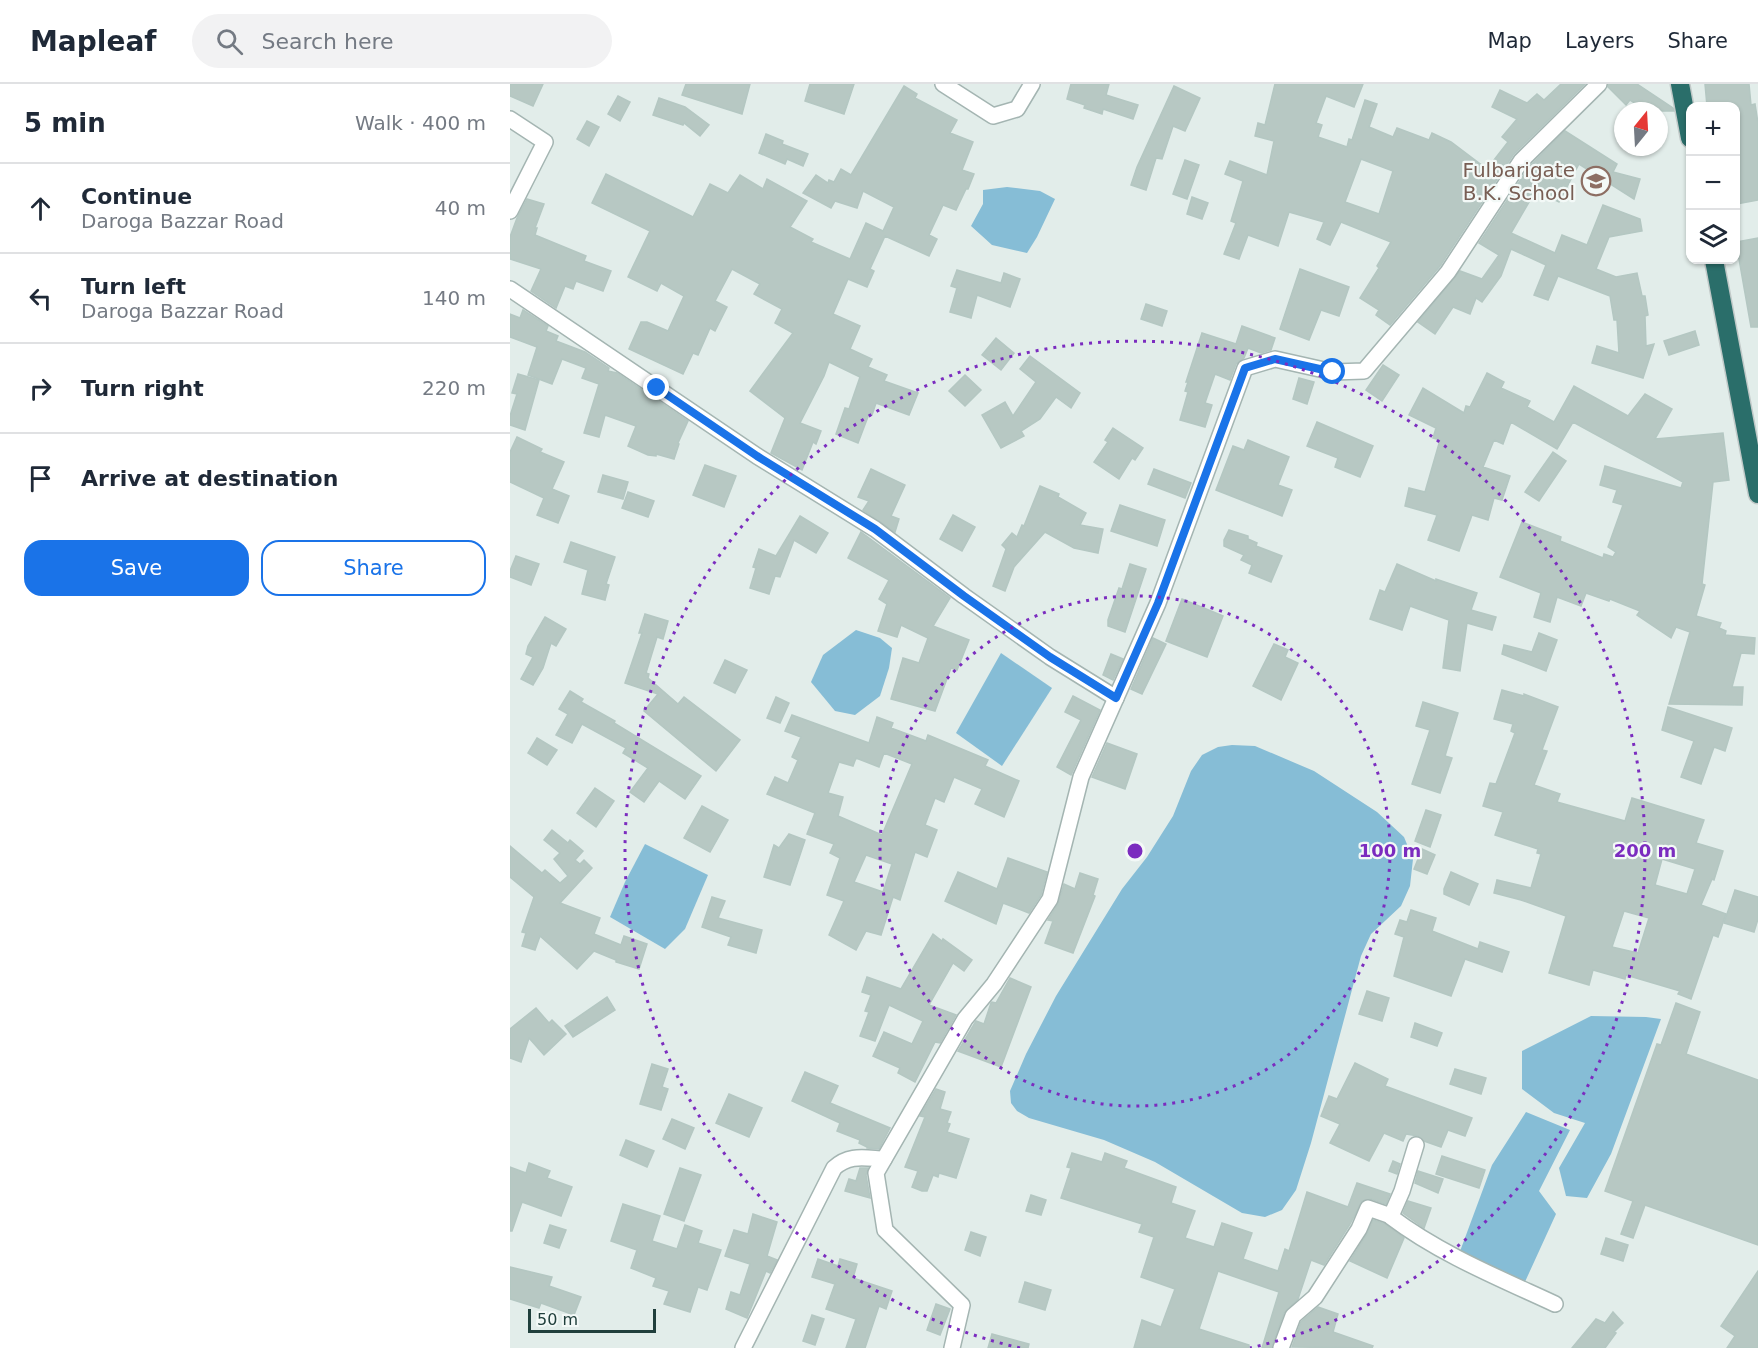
<!DOCTYPE html>
<html lang="en">
<head>
<meta charset="utf-8">
<style>
  :root { --surface:#fff; --page:#f2f2f3; --text:#1f2937; --muted:#747a83; --line:#e0e1e3; --accent:#1a73e8 }
  body { margin:0; font-family:"DejaVu Sans",sans-serif; background:var(--page); color:var(--text) }
  .controls { position:absolute; right:18px; top:18px; display:grid; overflow:hidden; border-radius:12px; box-shadow:0 2px 4px #0004 }
  .controls button { width:54px; height:54px; display:grid; place-items:center; padding:0; border:0; border-bottom:2px solid var(--line); background:var(--surface); color:var(--text); font:30px sans-serif }
  .compass { position:absolute; left:1104px; top:18px; width:54px; height:54px; border-radius:50%; background:var(--surface); box-shadow:0 2px 4px #0004; rotate:18deg }
  .scale { position:absolute; left:18px; bottom:15px; width:128px; box-sizing:border-box; padding-left:6px; border:3px solid #203f3c; border-top:0; font-size:16px; line-height:21px; white-space:nowrap; color:#203f3c; -webkit-text-stroke:4px #f3f9f7; paint-order:stroke }
  .stop { position:absolute; width:18px; height:18px; margin:-14px; border:4px solid #1a73e8; border-radius:50%; background:#fff }
  .stop.end { background:#1a73e8; border-color:#fff; box-shadow:0 2px 6px #0008 }
  .list { margin:0; padding:0; list-style:none }
  h2 { display:flex; justify-content:space-between; align-items:center; height:78px; margin:0; padding:0 24px; font-size:26px }
  h2 small { font-size:20px; font-weight:400; color:var(--muted) }
  .list li { display:grid; grid-template-columns:39px 1fr auto; gap:18px; align-items:center; box-sizing:border-box; height:90px; padding:0 24px; border-top:2px solid var(--line) }
  .list b { display:block; font-size:22px; white-space:nowrap }
  .list p { margin:0; font-size:20px; white-space:nowrap; color:var(--muted) }
  .list em { font-size:20px; font-style:normal; color:var(--muted) }
  .actions { display:flex; gap:12px; padding:18px 24px }
  .actions a { flex:1; padding:14px 0; border:2px solid var(--accent); border-radius:18px; text-align:center; font-size:21px; color:var(--accent) }
  .actions .main { background:var(--accent); color:#fff }
  .icon { flex:none; width:33px; height:33px; fill:none; stroke:currentColor; stroke-width:2; stroke-linecap:round; stroke-linejoin:round }
  .map { position:relative; flex:none; width:1248px; height:1264px; overflow:hidden }
  header { display:flex; align-items:center; gap:36px; box-sizing:border-box; height:84px; padding:0 30px; background:var(--surface); border-bottom:2px solid var(--line) }
  header strong { font-size:28px }
  nav { display:flex; gap:33px; margin-inline-start:auto; font-size:21px }
  .search { width:420px; height:54px; background:var(--page); display:flex; align-items:center; gap:15px; box-sizing:border-box; padding:0 21px; border-radius:33px; color:var(--muted); font-size:22px }
  main { display:flex }
  aside { flex:1; background:var(--surface) }
  .map>svg:first-child { display:block }
  .water { fill:#86bdd6 }
  .building { fill:#b7c8c3; stroke:#b4c7c2; stroke-width:1.5; fill-rule:evenodd }
  .lines { fill:none; stroke-linecap:round; stroke-linejoin:round }
  .street-casing { stroke:#a4b5b2; stroke-width:18 }
  .highway-casing { stroke:#c1c9c8; stroke-width:21 }
  .street { stroke:#fff; stroke-width:15 }
  .highway { stroke:#2a6e6a; stroke-width:18 }
  .route { stroke:#1a73e8; stroke-width:8 }
  .ring { fill:none; stroke:#7b2cbf; stroke-width:3; stroke-dasharray:3 6 }
  .labels { text-anchor:middle; stroke-width:4.5; stroke-linejoin:round; paint-order:stroke }
  .education-label { font-size:20px; fill:#785e54; stroke:#f3f9f7; text-anchor:end }
  .centre { fill:#7b2cbf; stroke:#f3f9f7; stroke-width:3 }
  .ring-label { font-size:18px; text-anchor:middle; font-weight:bold; fill:#7b2cbf; stroke:#f3f9f7; stroke-width:4.5; stroke-linejoin:round; paint-order:stroke }
</style>
</head>
<body>
<header>
<strong>Mapleaf</strong>
<div class="search"><svg class="icon" aria-label="search" viewBox="0 0 24 24"><circle cx="10" cy="10" r="6"/><path d="M15 15l6 6"/></svg>Search here</div>
<nav><a>Map</a><a>Layers</a><a>Share</a></nav>
</header>
<main>
<aside>
<h2>5 min<small>Walk · 400 m</small></h2>
<ul class="list">
<li><svg class="icon" aria-label="ahead" viewBox="0 0 24 24"><path d="M12 20V5M6 11l6-6 6 6"/></svg><div><b>Continue</b><p>Daroga Bazzar Road</p></div><em>40 m</em></li>
<li><svg class="icon" aria-label="left" viewBox="0 0 24 24"><path d="M17 20v-9H6M10 6l-5 5 5 5"/></svg><div><b>Turn left</b><p>Daroga Bazzar Road</p></div><em>140 m</em></li>
<li><svg class="icon" aria-label="right" viewBox="0 0 24 24"><path d="M7 20v-9h11M14 6l5 5-5 5"/></svg><div><b>Turn right</b></div><em>220 m</em></li>
<li><svg class="icon" aria-label="arrive" viewBox="0 0 24 24"><path d="M6 21V4h12l-3 4 3 4H6"/></svg><div><b>Arrive at destination</b></div></li>
</ul>
<div class="actions"><a class="main">Save</a><a>Share</a></div>
</aside>
<div class="map">
<svg width="1248" height="1264" viewBox="0 0 1248 1264">
  <rect width="100%" height="100%" fill="#e2edea"/>
  <g class="water">
    <polygon points="497,103 530,107 545,115 527,153 517,169 482,161 461,142 473,120 473,106"/>
    <polygon points="346,546 370,554 382,564 379,584 370,612 345,631 325,627 301,598 313,571"/>
    <polygon points="491,569 542,604 492,682 446,649"/>
    <polygon points="722,661 745,662 804,687 867,728 894,753 903,775 900,802 891,822 861,850 851,872 801,1059 786,1106 772,1126 755,1133 732,1129 645,1078 594,1056 519,1034 507,1027 501,1019 500,1007 516,970 546,912 612,805 637,773 663,732 681,687 692,671 708,663"/>
    <polygon points="135,760 198,791 175,845 155,865 100,833 115,798"/>
    <polygon points="1081,932 1136,933 1151,935 1101,1070 1077,1114 1056,1112 1049,1084 1075,1039 1044,1029 1012,1005 1012,967"/>
    <polygon points="1016,1028 1060,1046 1029,1107 1046,1130 1014,1200 949,1170 982,1081"/>
  </g>
  <g class="building">
    <polygon points="0,0 33,0 23,22 0,12"/>
    <polygon points="176,0 240,0 232,30 172,11"/>
    <polygon points="300,0 344,0 334,30 295,17"/>
    <polygon points="561,0 599,0 596,11 628,21 623,35 593,25 592,30 574,24 575,21 557,15"/>
    <path d="M765 0H853L844 23 816 12 806 39 812 41 808 53 837 63 839 55 842 56 855 16 867 20 859 43 883 53 887 44 919 56 922 49 941 58 977 85 998 58 992 53 1007 35 982 23 990 6 1017 19 1027 10 1034 16 1051 0H1075L1003 71 930 182 880 241 866 231 869 226 850 214 869 184 867 182 881 158 831 138 820 161 807 155 814 138 779 128 768 162 738 151 729 175 714 170 726 139 721 137 733 97 715 90 720 77 757 91 764 57 745 52 748 39 755 41ZM851 75 883 87 869 130 835 118Z"/>
    <polygon points="1098,0 1127,0 1163,24 1164,27 1137,27 1120,16 1116,21 1098,3"/>
    <polygon points="1195,0 1239,0 1241,21 1245,20 1248,39 1248,116 1226,120 1226,22 1197,22"/>
    <polygon points="394,2 407,10 405,14 447,36 440,49 463,58 452,86 464,90 458,105 456,105 446,126 433,121 419,151 427,155 419,172 375,152 360,185 364,187 357,203 338,195 323,230 350,242 340,265 362,275 358,283 377,291 374,297 408,309 399,331 366,319 362,331 359,330 348,359 326,350 335,324 339,325 350,293 319,278 314,292 290,339 311,347 306,360 303,358 292,386 261,369 275,334 240,307 283,249 265,239 272,225 244,210 250,200 222,185 205,217 217,223 205,247 200,244 188,271 183,269 173,290 119,265 131,238 137,238 158,247 174,212 151,199 147,207 118,193 140,147 82,119 96,90 183,133 200,100 218,109 230,91 253,105 257,95 297,117 280,143 303,155 301,158 340,175 356,139 373,147 384,123 353,107 347,124 325,117 321,124 293,109 306,91 318,99 319,96 324,98 331,85 341,91"/>
    <polygon points="664,2 690,14 675,47 663,42 652,75 646,74 636,106 621,101 627,83"/>
    <polygon points="108,12 120,18 110,37 98,30"/>
    <polygon points="149,14 175,23 199,41 190,52 174,39 173,41 143,31"/>
    <polygon points="77,37 89,43 79,62 67,55"/>
    <polygon points="1055,47 1107,80 1103,88 1130,95 1124,115 1069,80 1049,118 1026,106 1001,149 1045,169 1052,151 1077,161 1093,121 1130,135 1132,147 1099,153 1086,185 1106,193 1127,189 1132,212 1135,212 1138,231 1135,232 1136,262 1144,260 1133,294 1082,279 1087,262 1109,269 1107,236 1104,236 1100,212 1048,192 1038,216 1024,211 1036,181 1001,165 991,192 972,218 966,214 960,230 943,223 925,250 908,238 950,187 972,195 989,171 969,159 1019,83"/>
    <polygon points="256,50 273,57 272,60 298,70 293,82 277,75 275,80 249,69"/>
    <polygon points="675,76 689,81 677,115 663,110"/>
    <polygon points="682,113 698,119 692,135 677,130"/>
    <polygon points="17,115 34,120 25,144 27,144 25,151 76,172 74,177 101,187 93,207 66,197 63,205 55,202 46,224 21,207 31,185 0,175 0,153 7,134"/>
    <polygon points="1248,154 1248,243 1241,243 1226,158"/>
    <polygon points="790,185 839,203 829,232 811,226 799,256 770,245"/>
    <polygon points="447,186 491,199 494,189 510,195 500,223 467,211 461,234 440,228 447,204 441,202"/>
    <polygon points="636,220 657,227 652,242 631,235"/>
    <polygon points="13,226 38,242 36,247 48,252 46,257 75,268 99,284 98,287 107,289 178,337 168,359 169,360 164,375 146,370 146,372 138,371 118,362 126,342 95,331 89,353 74,349 89,300 72,294 76,284 52,275 42,300 18,291 27,263 0,253 0,230 10,234"/>
    <polygon points="732,242 765,254 761,266 751,269 738,264 734,274 726,280 720,296 705,290 695,319 702,321 695,343 670,336 678,308 675,307 678,298 676,298 692,249 726,260"/>
    <polygon points="1185,247 1189,261 1159,271 1154,257"/>
    <polygon points="486,254 504,269 491,286 472,271"/>
    <polygon points="520,272 570,309 561,324 546,313 530,335 511,347 514,352 491,364 472,331 495,318 503,332 526,298 510,285"/>
    <polygon points="873,281 889,291 872,317 856,306"/>
    <polygon points="977,289 994,298 991,304 1020,317 1017,323 1044,338 1064,302 1118,332 1135,310 1162,325 1145,355 1213,349 1219,396 1203,398 1192,500 1195,501 1186,532 1211,539 1209,544 1216,547 1215,551 1245,554 1244,570 1231,569 1222,603 1233,603 1232,621 1159,620 1180,548 1166,543 1161,554 1127,531 1130,527 1100,515 1099,517 1076,509 1071,522 1047,513 1040,538 1024,533 1031,509 990,493 1012,438 1051,453 1050,457 1093,474 1094,470 1103,473 1106,468 1098,463 1113,421 1103,418 1107,406 1090,401 1095,382 1171,404 1173,398 1063,338 1047,365 1001,338 993,360 984,356 973,383 1000,392 992,416 984,414 978,436 962,431 949,467 918,456 927,431 895,422 899,404 915,408 930,356 923,354 926,344 899,331 913,304 954,329 956,322 960,323"/>
    <polygon points="8,290 29,296 15,346 0,341 0,332 7,310 2,309"/>
    <polygon points="455,291 471,306 455,322 439,307"/>
    <polygon points="789,294 804,298 797,320 783,315"/>
    <polygon points="807,338 863,362 850,393 825,383 828,374 797,362"/>
    <polygon points="603,344 633,364 625,376 622,374 609,395 584,378 598,358 595,356"/>
    <polygon points="7,353 32,365 30,368 54,378 42,405 59,412 48,439 27,431 34,414 0,398 0,368"/>
    <polygon points="738,356 779,373 768,401 782,406 772,432 706,406 723,362 734,366"/>
    <polygon points="1043,368 1056,377 1029,417 1015,408"/>
    <polygon points="195,381 226,392 214,423 183,411"/>
    <polygon points="361,385 395,401 381,432 389,435 385,448 353,426 359,417 348,413"/>
    <polygon points="644,385 681,399 675,414 638,400"/>
    <polygon points="93,391 118,398 113,415 88,408"/>
    <polygon points="530,402 549,410 548,413 576,429 570,441 593,445 588,469 564,464 535,448 504,483 495,507 483,502 496,465 492,461 502,449 507,453 512,441 514,442"/>
    <polygon points="118,408 144,417 138,433 112,424"/>
    <polygon points="610,421 655,436 647,462 601,447"/>
    <polygon points="443,431 465,443 452,467 430,455"/>
    <polygon points="290,432 318,449 306,469 284,456 270,493 265,492 259,510 240,504 246,484 243,483 249,465 266,472"/>
    <polygon points="719,446 738,452 738,455 747,459 746,462 772,472 761,498 739,489 742,481 731,476 734,471 714,462 714,456"/>
    <polygon points="351,448 440,514 423,542 459,556 447,586 441,584 425,627 381,615 393,574 409,579 418,554 391,541 387,553 368,547 377,520 369,515 379,496 338,474"/>
    <polygon points="61,458 105,473 96,500 99,501 95,516 72,510 78,486 54,478"/>
    <polygon points="6,472 29,480 21,501 0,493 0,487"/>
    <polygon points="620,480 636,485 615,548 598,542 598,536 609,504 612,505"/>
    <polygon points="887,480 926,497 926,495 967,509 961,526 986,533 982,546 957,539 950,587 933,584 939,536 900,522 892,546 860,535 870,506 875,508"/>
    <polygon points="672,515 713,532 697,573 656,557"/>
    <polygon points="135,530 158,537 153,555 147,553 136,589 139,590 138,594 168,620 174,613 230,656 206,687 134,627 148,610 115,599 132,549 129,549"/>
    <polygon points="35,533 56,545 46,562 41,559 33,584 23,601 11,595 23,573 16,570 18,562"/>
    <polygon points="1029,549 1047,556 1036,587 992,570 994,561 1022,568"/>
    <polygon points="643,554 656,560 632,610 621,605"/>
    <polygon points="764,560 778,566 775,573 788,579 771,616 743,602"/>
    <polygon points="601,570 613,575 603,596 593,591"/>
    <polygon points="215,576 237,586 225,609 204,599"/>
    <path d="M992 606 1014 612V610L1048 623 1032 666 1037 667 1024 701 1050 710 1047 718 1115 737 1122 714 1194 736 1186 759 1213 767 1204 796 1202 795 1191 821 1216 830 1208 853 1203 851 1181 915 1168 910 1170 907 1116 891 1115 895 1083 886 1079 901 1039 889 1056 832 1011 816 984 809 987 796 1021 804 1031 770 1027 769 1028 765 985 751 993 728 973 722 980 699 986 700 1005 649 1001 647 1003 640 984 635ZM1152 775 1185 785 1177 810 1145 801ZM1114 827 1139 834 1128 869 1102 863Z"/>
    <polygon points="60,607 73,615 71,618 105,637 104,639 191,692 175,715 149,697 134,718 120,708 138,684 113,669 116,664 72,640 62,659 46,651 58,630 49,625"/>
    <polygon points="563,612 590,626 561,691 547,683 571,636 555,628"/>
    <polygon points="266,613 279,619 270,639 257,634"/>
    <polygon points="913,618 948,629 935,672 942,674 930,709 902,700 920,646 906,642"/>
    <polygon points="1158,623 1222,644 1215,667 1204,663 1191,700 1171,693 1184,657 1152,646"/>
    <path d="M282 631 359 659 367 633 383 639 381 644 416 657 418 651 478 676 475 682 509 697 494 733 465 720 472 705 444 693 434 718 425 714 415 741 427 746 417 773 405 768 390 816 383 813 371 851 356 847 346 866 319 851 334 817 317 811 330 774 320 769 324 760 297 750 305 729 257 710 265 693 278 699 288 676 282 673 291 653 275 647ZM374 669 402 680 372 751 328 732 333 713 318 709 329 678 343 682 346 674 369 683ZM356 771 382 780 373 808 344 798Z"/>
    <polygon points="27,654 47,666 37,681 18,669"/>
    <polygon points="597,659 627,670 615,705 582,693"/>
    <polygon points="85,704 104,717 86,743 67,729"/>
    <polygon points="192,722 218,736 200,768 174,754"/>
    <polygon points="916,726 931,731 920,763 905,757"/>
    <polygon points="42,746 58,759 60,756 73,767 65,776 70,780 74,776 82,784 50,819 90,834 84,850 111,861 114,852 137,860 129,885 106,878 106,876 84,867 67,885 30,852 25,866 12,862 16,849 12,848 24,813 0,793 0,762 32,789 35,786 50,799 58,792 44,775 50,769 34,756"/>
    <polygon points="279,750 295,756 280,801 254,793 264,761 269,764"/>
    <polygon points="912,765 925,771 917,790 904,785"/>
    <polygon points="498,774 537,788 531,811 519,829 493,819 486,840 435,817 448,788 487,805"/>
    <polygon points="941,788 968,800 959,821 934,810 934,805"/>
    <polygon points="570,789 588,795 583,811 585,812 563,869 535,859 543,837 538,836 548,820 554,800 565,805"/>
    <polygon points="1225,806 1248,813 1248,835 1244,848 1214,839"/>
    <polygon points="202,813 215,817 208,834 252,846 246,869 218,861 221,853 192,843"/>
    <polygon points="901,826 926,834 922,847 968,865 970,858 999,868 992,888 955,875 941,912 884,892 894,853 885,850 890,836 897,838"/>
    <polygon points="423,850 432,857 433,855 462,876 454,887 443,879 419,921 446,931 430,959 425,958 405,998 388,989 390,984 363,972 374,948 402,960 413,937 379,921 365,957 350,952 359,928 355,927 361,911 352,908 357,893 391,905"/>
    <polygon points="500,894 521,903 491,983 448,967 466,937 474,940 481,919 482,918 486,919"/>
    <polygon points="857,907 879,914 872,937 849,930"/>
    <polygon points="97,913 105,926 63,953 55,942"/>
    <polygon points="1166,919 1190,928 1176,970 1248,996 1248,1161 1135,1121 1123,1154 1111,1150 1123,1117 1095,1107 1147,960 1151,961"/>
    <polygon points="26,924 39,939 42,936 56,950 34,971 19,954 11,978 0,974 0,945"/>
    <polygon points="905,939 932,949 927,962 901,953"/>
    <polygon points="845,979 878,995 875,1002 962,1034 955,1052 938,1046 931,1063 914,1057 908,1052 896,1050 893,1057 874,1049 859,1077 820,1059 830,1040 811,1032 819,1012 827,1015"/>
    <polygon points="142,980 158,985 152,1003 158,1005 151,1026 130,1020"/>
    <polygon points="945,985 976,994 971,1010 940,1000"/>
    <polygon points="295,988 328,1002 320,1019 380,1044 369,1065 357,1064 357,1063 349,1059 350,1056 327,1047 330,1039 282,1017"/>
    <polygon points="426,1005 435,1008 430,1025 441,1028 437,1039 440,1040 437,1048 459,1055 446,1094 429,1089 428,1093 423,1091 417,1107 412,1107 402,1103 408,1087 395,1083 415,1033 410,1032"/>
    <polygon points="219,1010 252,1024 239,1053 206,1039"/>
    <polygon points="162,1035 184,1044 175,1065 153,1055"/>
    <polygon points="116,1056 144,1067 137,1083 110,1071"/>
    <polygon points="562,1069 592,1078 595,1069 617,1077 614,1084 666,1103 661,1119 685,1127 675,1154 704,1163 712,1139 742,1149 733,1175 768,1187 775,1165 779,1167 797,1108 838,1123 847,1099 880,1110 876,1120 861,1115 852,1117 840,1140 814,1181 801,1176 788,1215 774,1229 761,1264 752,1264 769,1208 708,1187 689,1245 739,1261 739,1264 624,1264 632,1236 651,1243 665,1205 631,1193 644,1153 629,1148 632,1140 551,1114 561,1084 557,1083"/>
    <polygon points="932,1072 975,1086 969,1104 926,1090"/>
    <polygon points="883,1077 890,1080 887,1090 879,1087"/>
    <polygon points="19,1079 40,1087 37,1094 62,1103 51,1132 12,1118 2,1147 0,1147 0,1083 16,1089"/>
    <polygon points="170,1084 191,1091 174,1137 154,1130"/>
    <polygon points="350,1084 358,1084 356,1091 360,1114 335,1107 339,1095 346,1097"/>
    <polygon points="908,1087 933,1095 928,1109 905,1099"/>
    <polygon points="521,1111 536,1116 531,1131 516,1127"/>
    <polygon points="898,1117 921,1124 914,1144 893,1129"/>
    <polygon points="113,1120 150,1132 142,1157 167,1165 175,1141 192,1147 188,1159 211,1166 197,1206 188,1203 180,1228 154,1220 159,1207 143,1202 146,1194 121,1184 127,1166 101,1157"/>
    <polygon points="243,1130 267,1138 257,1172 267,1176 260,1189 256,1187 237,1234 216,1225 221,1208 230,1211 240,1180 215,1172 224,1146 238,1150"/>
    <polygon points="863,1136 875,1140 894,1154 877,1194 840,1177 857,1150"/>
    <polygon points="40,1141 56,1146 49,1164 34,1159"/>
    <polygon points="461,1148 476,1153 470,1172 455,1166"/>
    <polygon points="1096,1154 1118,1161 1113,1177 1091,1170"/>
    <polygon points="308,1175 328,1182 330,1175 347,1180 343,1194 382,1207 376,1225 369,1222 355,1264 336,1264 346,1235 316,1225 325,1200 302,1193"/>
    <polygon points="0,1183 42,1193 39,1202 71,1213 64,1231 31,1219 29,1224 0,1215"/>
    <polygon points="1248,1187 1248,1264 1217,1264 1225,1252 1211,1242"/>
    <polygon points="515,1198 541,1206 535,1226 509,1218"/>
    <polygon points="426,1220 440,1225 430,1251 417,1246"/>
    <polygon points="808,1223 828,1230 823,1248 863,1262 862,1264 782,1263 791,1238"/>
    <polygon points="1103,1228 1113,1239 1104,1248 1106,1249 1095,1264 1062,1264 1086,1235 1095,1239"/>
    <polygon points="302,1231 314,1235 305,1261 293,1257"/>
    <polygon points="482,1250 519,1260 518,1264 478,1264"/>
  </g>
  <g class="lines">
    <g class="street-casing">
      <g id="street">
        <polyline points="433,0 483,32 507,25 522,0"/>
        <polyline points="0,35 35,58 0,127"/>
        <polyline points="0,205 247,372 365,445 454,512 540,573 606,614"/>
        <path d="M881 1133C930 1170 989 1194 1045 1220"/>
        <path d="M233 1264 324 1084C339 1070 354 1074 374 1075"/>
        <polyline points="442,1264 452,1221 375,1146 366,1089 455,935 484,900 540,815 571,693 648,519 735,284 765,275 823,288 854,287 938,188 1011,77 1089,0"/>
        <polyline points="771,1264 783,1232 805,1213 849,1145 858,1124 881,1132 892,1107 906,1061"/>
      </g>
    </g>
    <g class="highway-casing">
      <g id="highway">
        <polyline points="1170,0 1180,54"/>
        <polyline points="1204,176 1248,410"/>
      </g>
    </g>
    <use href="#street" class="street"/>
    <use href="#highway" class="highway"/>
  </g>
  <g class="lines">
    <polyline class="route" points="147,304 247,372 365,445 454,512 540,573 606,614 648,519 735,284 765,275 823,288"/>
  </g>
  <g class="ring">
    <circle cx="625" cy="767" r="255"/>
    <path d="M510 1264A510 510 0 1 1 740 1264"/>
  </g>
  <defs>
    <g id="school-ring" transform="scale(1.5)"><circle r="9.5" fill="#f3f9f7" stroke="#8d6e63" stroke-width="1.5"/><path d="M0-5L7-2L0 1L-7-2ZM-4 1L0 2.5L4 1V4Q0 6-4 4Z" fill="#8d6e63"/></g>
  </defs>
  <g fill-rule="evenodd">
    <use href="#school-ring" x="1086" y="97"/>
  </g>
  <g class="labels">
    <g class="education-label">
      <text x="1065" y="93">Fulbarigate<tspan x="1065" dy="23">B.K. School</tspan></text>
    </g>
  </g>
  <circle cx="625" cy="767" r="9" class="centre"/>
  <g class="ring-label">
    <text x="880" y="773">100 m</text>
    <text x="1135" y="773">200 m</text>
  </g>
</svg>
<div class="controls">
<button>+</button>
<button>−</button>
<button><svg class="icon" aria-label="layers" viewBox="0 0 24 24"><path d="M12 4l9 5-9 5-9-5zM3 14l9 5 9-5"/></svg></button>
</div>
<svg class="compass" viewBox="-18 -18 36 36"><path d="M0-13l5 13h-10z" fill="#e53935"/><path d="M0 13l5-13h-10z" fill="#747a83"/></svg>
<div class="scale">50 m</div>
<div class="stop" style="left:823px;top:288px"></div>
<div class="stop end" style="left:147px;top:304px"></div>
</div>
</main>
</body>
</html>
